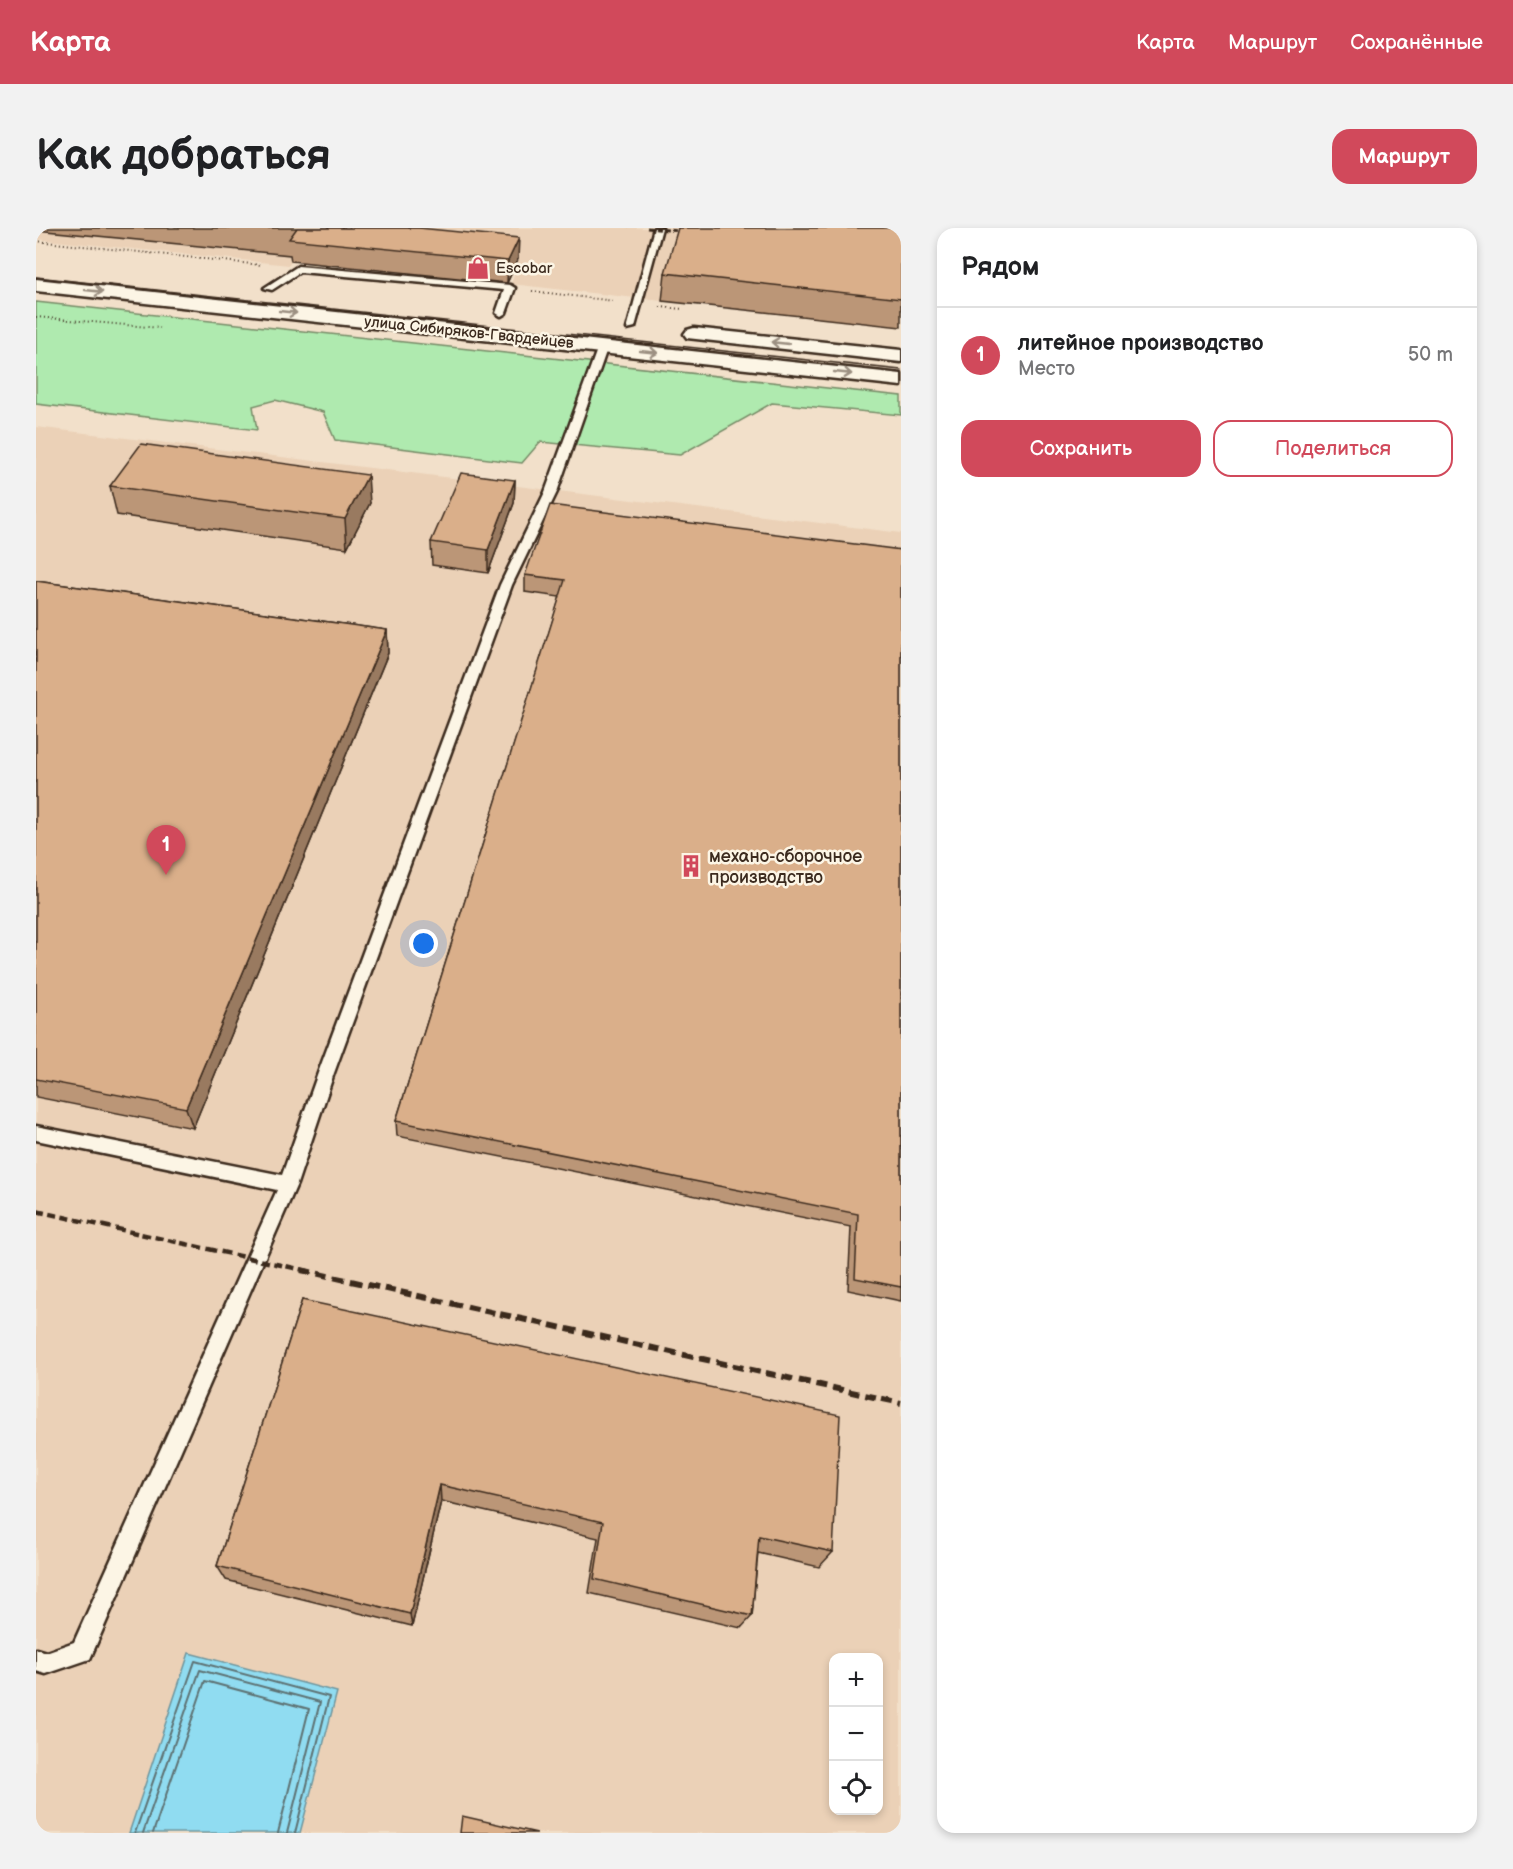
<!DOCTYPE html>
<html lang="ru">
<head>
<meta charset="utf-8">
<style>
  :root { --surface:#fff; --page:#f2f2f2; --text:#202124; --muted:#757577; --line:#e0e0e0; --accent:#d1495b }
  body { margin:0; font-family:"Balsamiq Sans",sans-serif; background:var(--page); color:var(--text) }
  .controls { position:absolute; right:18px; bottom:18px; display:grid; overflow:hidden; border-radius:12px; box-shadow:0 3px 9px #0003 }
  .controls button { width:54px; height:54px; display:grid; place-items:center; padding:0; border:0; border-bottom:2px solid var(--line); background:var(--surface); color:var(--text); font:30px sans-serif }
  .you { position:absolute; left:388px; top:716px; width:21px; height:21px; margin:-15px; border:4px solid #fff; border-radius:50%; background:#1a73e8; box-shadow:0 0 0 9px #1a73e833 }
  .badge { display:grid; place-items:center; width:39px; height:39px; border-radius:50%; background:var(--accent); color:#fff; font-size:20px; font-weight:700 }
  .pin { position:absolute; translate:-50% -50px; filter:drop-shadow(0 2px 3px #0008) }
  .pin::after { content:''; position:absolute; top:32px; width:21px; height:18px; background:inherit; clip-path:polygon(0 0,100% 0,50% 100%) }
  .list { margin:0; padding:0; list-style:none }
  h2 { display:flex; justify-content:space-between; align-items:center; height:78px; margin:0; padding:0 24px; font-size:26px }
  h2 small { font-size:20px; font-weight:400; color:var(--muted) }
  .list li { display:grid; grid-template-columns:39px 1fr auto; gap:18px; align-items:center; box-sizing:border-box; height:96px; padding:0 24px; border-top:2px solid var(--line) }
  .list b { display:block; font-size:22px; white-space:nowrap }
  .list p { margin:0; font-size:20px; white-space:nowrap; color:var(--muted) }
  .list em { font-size:20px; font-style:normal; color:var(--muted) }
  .actions { display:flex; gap:12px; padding:18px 24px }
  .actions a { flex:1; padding:14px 0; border:2px solid var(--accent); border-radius:18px; text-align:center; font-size:21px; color:var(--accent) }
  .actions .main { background:var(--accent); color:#fff }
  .icon { flex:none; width:33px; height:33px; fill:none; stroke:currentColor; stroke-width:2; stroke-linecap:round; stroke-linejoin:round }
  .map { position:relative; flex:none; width:865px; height:1605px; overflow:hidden; border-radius:18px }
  header { display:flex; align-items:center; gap:36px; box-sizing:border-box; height:84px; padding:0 30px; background:var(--accent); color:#fff }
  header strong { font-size:28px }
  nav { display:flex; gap:33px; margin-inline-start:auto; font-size:21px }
  .intro { display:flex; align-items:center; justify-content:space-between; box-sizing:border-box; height:144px; padding:0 36px }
  h1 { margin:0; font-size:42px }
  .button { padding:15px 27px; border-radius:18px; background:var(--accent); color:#fff; font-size:21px; font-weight:700 }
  main { display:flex; gap:36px; padding:0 36px }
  aside { flex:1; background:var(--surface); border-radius:18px; box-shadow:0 3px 9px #0003 }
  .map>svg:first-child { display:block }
  .built { fill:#ebd1b7; fill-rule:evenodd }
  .green { fill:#afeaaf; stroke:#758a66; stroke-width:1.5 }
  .water { fill:#90dcf1; stroke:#6e959d; stroke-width:1.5 }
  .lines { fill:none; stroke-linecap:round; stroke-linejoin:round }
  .shore { stroke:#5d7172; stroke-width:2 }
  .service-casing { stroke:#3b2a1e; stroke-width:5 }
  .secondary-casing { stroke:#3b2a1e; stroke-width:5 }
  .path { stroke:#3b2a1e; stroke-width:2; stroke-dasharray:1 3; stroke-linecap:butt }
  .service { fill:#fcf5e5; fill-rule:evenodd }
  .secondary { fill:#fcf5e5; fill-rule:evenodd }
  .tram { stroke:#3b2a1e; stroke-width:1.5 }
  .rail-far2 { stroke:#3b2a1e; stroke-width:3; stroke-dasharray:5 3; stroke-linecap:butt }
  .rail-far1 { stroke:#3b2a1e; stroke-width:4.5; stroke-dasharray:9 4.5; stroke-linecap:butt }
  .rail { stroke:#3b2a1e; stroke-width:6; stroke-dasharray:11 6; stroke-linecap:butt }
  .wall { fill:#bb9677; stroke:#3b2a1e; stroke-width:1.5 }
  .shaded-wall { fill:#997a61; stroke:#3b2a1e; stroke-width:1.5 }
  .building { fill:#daaf8a; stroke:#3b2a1e; stroke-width:1.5 }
  .oneway { stroke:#9c9082 }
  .labels { text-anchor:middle; stroke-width:5; stroke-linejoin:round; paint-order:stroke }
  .far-poi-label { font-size:15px; fill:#3b2a1e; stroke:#fcf5e5; text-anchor:start }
  .far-street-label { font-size:15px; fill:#3b2a1e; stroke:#fcf5e5 }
  .poi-label { font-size:18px; fill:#3b2a1e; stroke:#fcf5e5; text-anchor:start }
</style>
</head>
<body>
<header>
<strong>Карта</strong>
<nav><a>Карта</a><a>Маршрут</a><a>Сохранённые</a></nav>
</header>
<div class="intro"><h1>Как добраться</h1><a class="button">Маршрут</a></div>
<main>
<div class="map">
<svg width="865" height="1605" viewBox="0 0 865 1605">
  <rect width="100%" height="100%" fill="#f2e0ca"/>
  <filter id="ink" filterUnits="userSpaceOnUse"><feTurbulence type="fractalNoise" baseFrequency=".0167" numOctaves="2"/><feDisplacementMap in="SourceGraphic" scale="12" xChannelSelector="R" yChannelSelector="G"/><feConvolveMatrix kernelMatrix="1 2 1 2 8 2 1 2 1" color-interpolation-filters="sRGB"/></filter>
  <g filter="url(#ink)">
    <g class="built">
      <polygon points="0,0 865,0 865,100 475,56 479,44 263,22 253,37 0,11"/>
      <path d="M0 199 865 305V1605H0ZM798 1430H842V1582H798Z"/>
    </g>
    <polygon class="green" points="0,74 865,168 865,187 736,175 644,227 504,214 486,235 299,212 287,184 239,172 217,178 221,202 0,176"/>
    <polygon class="water" points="153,1425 301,1464 264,1605 93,1605"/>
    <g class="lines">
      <g class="shore">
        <polyline points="99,1605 159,1433 293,1469 259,1605"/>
        <polyline points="107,1605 164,1442 284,1474 251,1605"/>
        <polyline points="117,1605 169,1453 273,1481 242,1605"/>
      </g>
      <g class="service-casing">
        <g id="service">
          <polygon points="618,0 626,0 599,99 591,101"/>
          <polygon points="262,38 474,57 479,60 470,85 465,88 460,85 468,62 264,44 236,62 228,60"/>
          <polygon points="563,116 572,118 521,264 476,357 298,845 261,956 54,1431 10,1446 0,1443 0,1421 10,1424 38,1414 241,962 0,912 0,898 246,947 282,845 464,357 509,264"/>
        </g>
      </g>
      <g class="secondary-casing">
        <g id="secondary">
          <polygon points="0,51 865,146 865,158 0,63"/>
          <polygon points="658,100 865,122 865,134 651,110 648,106 651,102"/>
        </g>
      </g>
      <g class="path">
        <polyline points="0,13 225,37"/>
        <polyline points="496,63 578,73"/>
        <polyline points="624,79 647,81"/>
        <polyline points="0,89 124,100"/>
      </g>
      <use href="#service" class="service"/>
      <use href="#secondary" class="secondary"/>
      <polyline class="tram" points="0,49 865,142"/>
      <polyline class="rail-far2" points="611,0 644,3"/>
      <polyline class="rail-far1" points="0,983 272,1043"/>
      <polyline class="rail" points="265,1042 865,1175"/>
    </g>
    <g class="wall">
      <polygon points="0,0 383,0 482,31 471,55 255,33 254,27 0,2"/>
      <polygon points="865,0 865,99 626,73 629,45"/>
      <polygon points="479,252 478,275 452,345 396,337 395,314"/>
      <polygon points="74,258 334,275 311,320 81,287"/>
      <polygon points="865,322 865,1073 812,1062 815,999 361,908 360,893 524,369 489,364 489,347"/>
      <polygon points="0,353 351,402 352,425 157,900 0,869"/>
      <polygon points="266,1072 797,1324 783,1339 722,1325 716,1388 705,1400 553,1365 562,1310 405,1273 376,1398 190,1352 181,1338"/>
    </g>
    <g class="shaded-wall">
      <polygon points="483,10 482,31 471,55 472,33"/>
      <polygon points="332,247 334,275 311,320 309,291"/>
      <polygon points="479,252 478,275 452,345 452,322"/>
      <polygon points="351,402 352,425 157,900 150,880"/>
      <polygon points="404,1257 405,1273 376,1398 374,1386"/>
    </g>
    <g class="building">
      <polygon points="261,0 383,0 483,10 472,33 253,11"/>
      <polygon points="642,0 865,0 865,71 629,45"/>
      <polygon points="105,216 332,247 309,291 74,258"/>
      <polygon points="425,245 479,252 452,322 395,314"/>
      <polygon points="514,277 865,322 865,1059 819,1050 822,986 360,893 529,352 489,347"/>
      <polygon points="0,353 351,402 150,880 0,851"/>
      <polygon points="266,1072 804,1187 797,1324 723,1308 716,1388 558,1351 567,1294 404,1257 374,1386 181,1338"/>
      <polygon points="426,1588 501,1605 424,1605"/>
    </g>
    <defs><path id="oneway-shaft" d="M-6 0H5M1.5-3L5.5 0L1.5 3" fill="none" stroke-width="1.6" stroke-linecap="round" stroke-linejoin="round" transform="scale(1.5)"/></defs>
    <g class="oneway">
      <use href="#oneway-shaft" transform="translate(58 63) rotate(6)"/>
      <use href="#oneway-shaft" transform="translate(252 84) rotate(6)"/>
      <use href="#oneway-shaft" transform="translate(744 115) rotate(-174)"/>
      <use href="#oneway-shaft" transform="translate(613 124) rotate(6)"/>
      <use href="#oneway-shaft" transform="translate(807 145) rotate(6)"/>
    </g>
  </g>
  <defs>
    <g id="shop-bare" transform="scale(1.8)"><path d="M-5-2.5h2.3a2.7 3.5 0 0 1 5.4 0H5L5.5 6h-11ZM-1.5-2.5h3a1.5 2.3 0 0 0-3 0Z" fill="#d1495b" stroke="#fcf5e5" stroke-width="2.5" paint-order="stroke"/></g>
    <g id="building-bare" transform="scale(1.8)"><path d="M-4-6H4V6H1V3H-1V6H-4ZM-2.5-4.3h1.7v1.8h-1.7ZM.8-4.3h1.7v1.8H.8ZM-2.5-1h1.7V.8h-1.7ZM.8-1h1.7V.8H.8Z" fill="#d1495b" stroke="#fcf5e5" stroke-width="2.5" paint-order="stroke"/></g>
  </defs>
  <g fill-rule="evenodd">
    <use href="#shop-bare" x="442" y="40"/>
    <use href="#building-bare" x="655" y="638"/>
  </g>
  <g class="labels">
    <g class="far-poi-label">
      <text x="460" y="45">Escobar</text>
    </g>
    <g class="far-street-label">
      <text transform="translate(433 104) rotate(6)" y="5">улица Сибиряков-Гвардейцев</text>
    </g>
    <g class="poi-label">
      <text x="673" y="634">механо-сборочное<tspan x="673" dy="21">производство</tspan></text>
    </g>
  </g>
</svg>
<div class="controls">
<button>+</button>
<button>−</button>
<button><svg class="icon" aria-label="locate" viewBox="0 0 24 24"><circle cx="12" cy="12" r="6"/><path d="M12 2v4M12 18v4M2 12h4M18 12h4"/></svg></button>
</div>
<div class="you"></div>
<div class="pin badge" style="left:130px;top:647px">1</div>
</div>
<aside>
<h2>Рядом<small></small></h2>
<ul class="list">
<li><span class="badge">1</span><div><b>литейное производство</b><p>Место</p></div><em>50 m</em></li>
</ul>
<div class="actions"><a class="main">Сохранить</a><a>Поделиться</a></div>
</aside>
</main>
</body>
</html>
